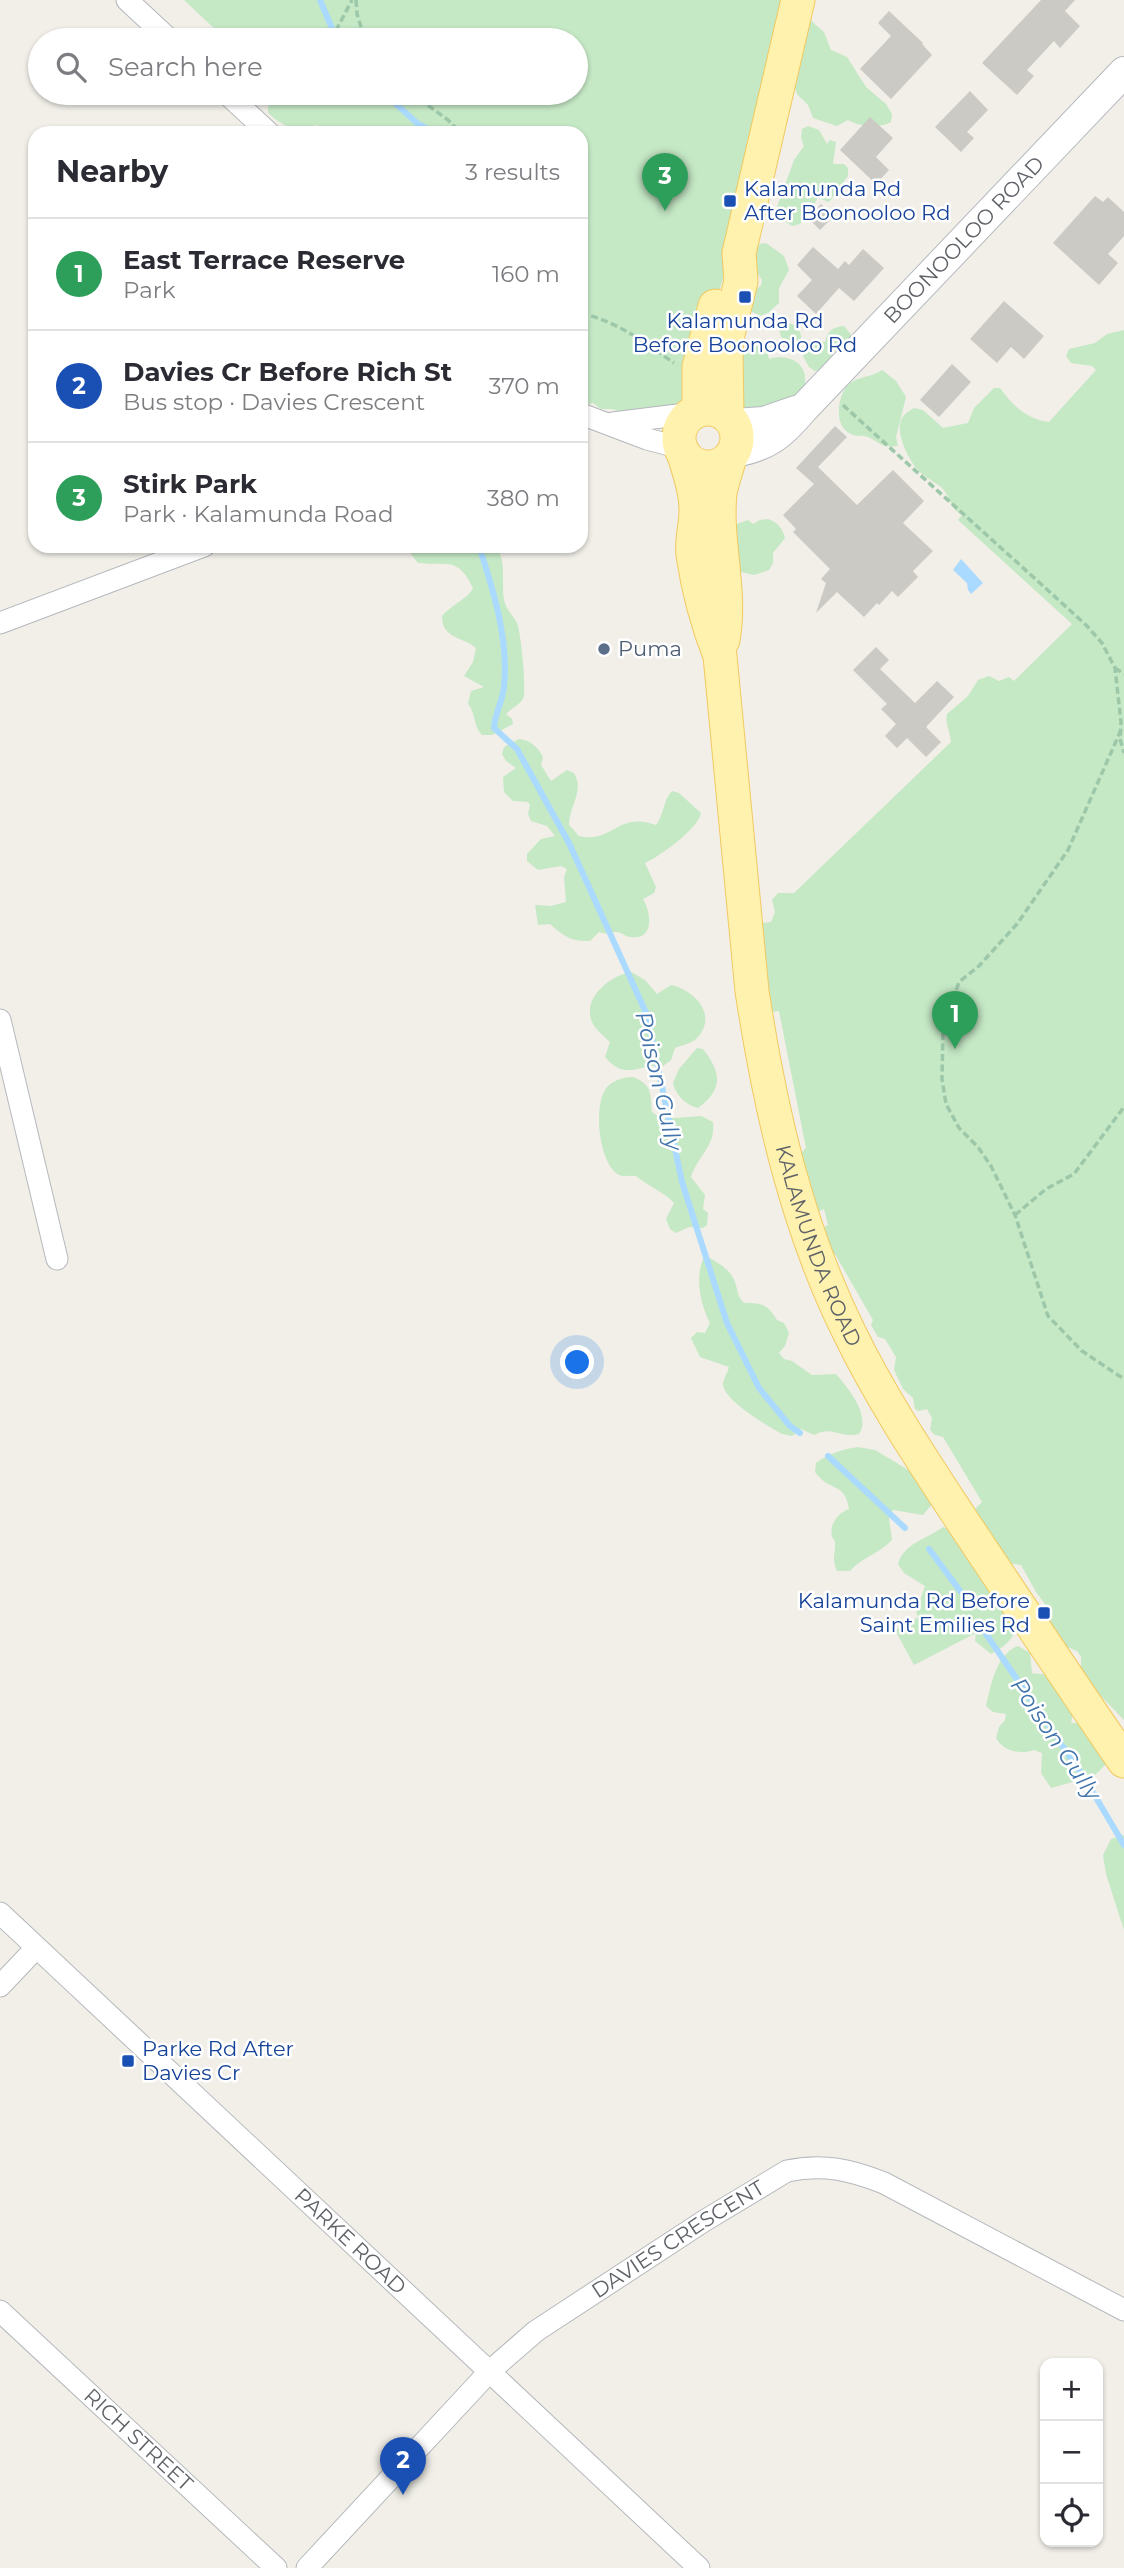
<!DOCTYPE html>
<html lang="en">
<head>
<meta charset="utf-8">
<style>
  :root { --surface:#fff; --page:#f2f2f3; --text:#2b2b33; --muted:#7c7c81; --line:#e1e1e2; --accent:#ea4335 }
  body { margin:0; font-family:Montserrat,sans-serif; background:var(--page); color:var(--text) }
  .controls { position:absolute; right:21px; bottom:21px; display:grid; overflow:hidden; border-radius:14px; box-shadow:0 2px 5px #0004 }
  .controls button { width:63px; height:63px; display:grid; place-items:center; padding:0; border:0; border-bottom:2px solid var(--line); background:var(--surface); color:var(--text); font:35px sans-serif }
  .you { position:absolute; left:578px; top:1363px; width:24px; height:24px; margin:-18px; border:5px solid #fff; border-radius:50%; background:#1a73e8; box-shadow:0 0 0 10px #1a73e833 }
  .badge { display:grid; place-items:center; width:46px; height:46px; border-radius:50%; background:var(--accent); color:#fff; font-size:23px; font-weight:700 }
  .pin { position:absolute; translate:-50% -58px; filter:drop-shadow(0 2px 4px #0008) }
  .pin::after { content:''; position:absolute; top:37px; width:24px; height:21px; background:inherit; clip-path:polygon(0 0,100% 0,50% 100%) }
  .list { margin:0; padding:0; list-style:none }
  h2 { display:flex; justify-content:space-between; align-items:center; height:91px; margin:0; padding:0 28px; font-size:30px }
  h2 small { font-size:23px; font-weight:400; color:var(--muted) }
  .list li { display:grid; grid-template-columns:46px 1fr auto; gap:21px; align-items:center; box-sizing:border-box; height:112px; padding:0 28px; border-top:2px solid var(--line) }
  .list b { display:block; font-size:26px; white-space:nowrap }
  .list p { margin:0; font-size:23px; white-space:nowrap; color:var(--muted) }
  .list em { font-size:23px; font-style:normal; color:var(--muted) }
  .icon { flex:none; width:38px; height:38px; fill:none; stroke:currentColor; stroke-width:2; stroke-linecap:round; stroke-linejoin:round }
  .map { position:relative; flex:none; width:1124px; height:2568px; overflow:hidden }
  .search { position:absolute; background:var(--surface); box-shadow:0 2px 5px #0004; left:28px; top:28px; width:560px; height:77px; display:flex; align-items:center; gap:18px; box-sizing:border-box; padding:0 24px; border-radius:38px; color:var(--muted); font-size:26px }
  .panel { position:absolute; background:var(--surface); box-shadow:0 2px 5px #0004; left:28px; top:126px; width:560px; height:427px; border-radius:21px }
  .map>svg:first-child { display:block }
  .green { fill:#c5e8c5 }
  .water { fill:#aadaff }
  .lines { fill:none; stroke-linecap:round; stroke-linejoin:round }
  .stream { stroke:#aadaff; stroke-width:6 }
  .building { fill:#cccac5 }
  .street-casing { stroke:#b5b8bc; stroke-width:23 }
  .secondary-casing { stroke:#b6babf; stroke-width:32 }
  .primary-casing { stroke:#f2c960; stroke-width:35 }
  .path { stroke:#9cc7a9; stroke-width:3.5; stroke-dasharray:7 3.5; stroke-linecap:butt }
  .street { stroke:#fff; stroke-width:21 }
  .secondary { stroke:#fff; stroke-width:30 }
  .primary { stroke:#fff2af; stroke-width:33 }
  .transit-dot { fill:#1a4fb4; stroke:#fff; stroke-width:2.5 }
  .service-dot { fill:#5c6f8a; stroke:#fff; stroke-width:2.5 }
  .labels { text-anchor:middle; stroke-width:5; stroke-linejoin:round; paint-order:stroke }
  .transit-label { font-size:21px; fill:#164399; stroke:#fff; text-anchor:start }
  .street-label { font-size:21px; fill:#5f6368; stroke:#fff }
  .service-label { font-size:21px; fill:#4e5e75; stroke:#fff; text-anchor:start }
  .water-label { font-size:23px; font-style:italic; fill:#4174aa; stroke:#fff }
</style>
</head>
<body>
<div class="map">
<svg width="1124" height="2568" viewBox="0 0 1124 2568">
  <rect width="100%" height="100%" fill="#f1efe8"/>
  <g class="green">
    <path d="M184 0H798L724 276 709 322 699 410 647 420 612 409H601L593 403 581 406V133H324L316 125C295 133 284 127 268 113V107L279 93H576V40H217L218 32Z"/>
    <path d="M809 19 824 32 831 50 847 57 866 87 886 104 892 114 891 122C881 128 858 127 848 120L837 126 813 118 808 105 797 94 793 82Z"/>
    <polygon points="808,126 819,130 827,144 830,140 836,142 833,164 844,164 848,168 848,176 829,202 818,198 800,224 792,226 779,217 776,210 794,160 804,146 801,138 802,129"/>
    <polygon points="766,243 784,256 789,270 779,288 779,303 768,313 760,316 749,310 752,291 761,286 762,280 754,268 752,255 760,244"/>
    <path d="M783 322C793 322 803 330 801 341L790 346 784 345 778 327Z"/>
    <path d="M844 326 853 337 846 345 835 349 833 359 821 370 815 371 809 367 803 356 805 350 815 341 825 342C828 331 832 327 844 326Z"/>
    <path d="M1124 330V1720L1100 1695 1097 1694 1081 1675V1657L1077 1651 1065 1646 1051 1624 1047 1607 1036 1592 1021 1565 1008 1563C1001 1553 997 1543 991 1533 986 1525 978 1519 973 1511L982 1502 943 1437 935 1435 930 1430 932 1418 927 1409 918 1411 915 1409 913 1398 903 1389 894 1370 896 1357 885 1339 878 1337 871 1325 873 1320 835 1254 827 1251 819 1230 828 1225 824 1209 817 1212 801 1153 806 1148 779 1011 771 1012 768 983 759 981 755 924 771 922 775 912 772 900 778 893H794L951 742C950 731 945 724 947 714L968 696 978 680 989 676 999 681 1009 677 1014 681 1072 624 958 520 962 515C950 509 951 498 943 489 937 483 928 479 921 473 910 463 898 439 900 424 901 416 907 412 914 408L923 410 943 428 968 423 974 408 994 388H1000C1013 406 1027 419 1049 422L1096 370 1092 366 1071 363 1066 356 1069 349 1095 343 1107 334Z"/>
    <path d="M752 346H758L767 351 769 359C782 355 799 358 804 372 806 378 804 383 807 389L777 430 712 395 738 352Z"/>
    <path d="M882 370 896 381 906 397 896 437 898 446C880 448 883 444 868 437 863 435 856 437 851 434 834 427 837 398 847 386 856 376 871 378 882 370Z"/>
    <path d="M768 519C778 523 782 527 785 538L773 553V563L769 570 754 575 725 568 734 525 748 520 753 524 760 520Z"/>
    <path d="M410 546H496C507 562 501 582 504 600 506 610 513 615 517 623 521 632 527 693 523 699 519 705 511 709 506 714L512 719 513 724 492 735H482C473 726 476 713 468 704L471 691 484 687 464 676 473 662 476 648C462 636 442 639 442 616 451 605 469 598 473 588 458 556 448 566 418 563L411 554Z"/>
    <path d="M519 739C530 740 538 747 543 757L541 765 551 781 567 770 574 773C585 791 569 806 569 825L579 836C614 844 616 811 656 825 664 815 663 800 672 791L679 793 701 813C699 828 659 857 645 863L656 887 654 893 643 899C651 912 655 940 631 937 625 937 621 931 615 932 608 932 607 935 599 932L590 941C572 942 563 936 550 924L538 925 535 905 551 906 566 902 564 877 567 869 561 866 538 870 527 861V854L541 839 555 836 547 826 531 821 528 814 530 805 528 802 513 801 504 792 503 777 516 768 506 761 502 754 504 747Z"/>
    <path d="M631 972 645 980 657 994 671 985C695 990 719 1016 696 1039 690 1044 682 1045 675 1048L671 1060 663 1066C638 1063 627 1082 605 1057L610 1042C602 1034 591 1027 590 1014 588 993 613 975 631 972Z"/>
    <path d="M697 1048 703 1049C722 1074 723 1089 698 1108 686 1105 676 1096 673 1083L679 1069Z"/>
    <path d="M633 1077C653 1085 650 1094 652 1112L662 1119 701 1116 713 1122C716 1146 698 1155 691 1177L705 1195 703 1209 708 1213 707 1225 703 1228 689 1227 676 1233 670 1229 666 1219 674 1203C664 1192 648 1186 636 1176 629 1175 622 1178 616 1173 599 1160 592 1102 608 1086 614 1080 625 1077 633 1077Z"/>
    <path d="M705 1255C716 1262 731 1269 735 1282 738 1291 737 1296 744 1303 762 1303 767 1304 777 1320L784 1323 789 1333 785 1346 779 1353 784 1359 792 1361 812 1375 836 1374C849 1389 871 1416 859 1434 840 1439 833 1425 814 1435L801 1429 792 1436 782 1434C768 1426 722 1400 723 1383 724 1378 728 1372 729 1367L700 1357 691 1338 697 1332 705 1333 710 1323C700 1303 694 1276 705 1255Z"/>
    <path d="M858 1447 875 1450 915 1474 933 1503 923 1515 893 1510 889 1518 892 1540C879 1554 862 1557 850 1571H837C831 1557 836 1554 835 1542 835 1540 833 1539 832 1537 829 1524 838 1513 849 1509 845 1481 830 1493 815 1472L816 1463C828 1454 843 1449 858 1447Z"/>
    <path d="M943 1527 954 1532 1018 1622C1015 1638 1005 1647 991 1654L975 1641 976 1633 914 1665 895 1630 919 1617 916 1613 925 1586 904 1573 898 1564C904 1543 927 1539 943 1527Z"/>
    <path d="M1018 1646 1030 1653 1032 1673 1059 1676 1073 1714 1071 1723H1077L1098 1731 1110 1760 1094 1776 1051 1788 1041 1773 1042 1753 1034 1750C1020 1755 1003 1751 996 1738L999 1727 1005 1720 1006 1714 993 1712 986 1706C991 1685 996 1654 1018 1646Z"/>
    <polygon points="1124,1835 1124,1930 1106,1874 1103,1855 1111,1839"/>
  </g>
  <polygon class="water" points="961,559 983,583 971,594 968,590 967,583 953,570"/>
  <g class="lines">
    <g class="stream">
      <polyline points="320,0 337,40"/>
      <polyline points="384,93 418,124 435,133"/>
      <path d="M479 546C493 589 509 640 504 686 503 701 495 712 494 728L517 749 569 843 647 1015 682 1182 727 1323 759 1388 790 1426 800 1433"/>
      <polyline points="828,1456 905,1528"/>
      <polyline points="929,1549 961,1592"/>
      <polyline points="986,1634 1085,1779 1124,1845"/>
    </g>
  </g>
  <g class="building">
    <polygon points="1041,0 1075,0 1065,11 1080,26 1060,48 1054,41 1027,70 1034,76 1017,95 982,63"/>
    <polygon points="889,11 923,43 922,44 932,55 891,99 860,69 891,36 878,23"/>
    <polygon points="970,91 988,110 967,132 974,138 961,152 935,127"/>
    <polygon points="870,117 893,138 876,157 889,170 876,184 840,150"/>
    <polygon points="1095,196 1103,202 1108,197 1124,212 1124,236 1108,254 1118,263 1099,285 1053,243"/>
    <polygon points="821,204 833,217 820,230 808,218"/>
    <polygon points="813,247 838,269 845,261 849,265 863,249 884,268 854,301 839,288 816,314 797,296 812,280 797,265"/>
    <polygon points="1004,301 1044,336 1024,359 1011,347 997,363 970,339"/>
    <polygon points="952,364 971,382 939,417 920,400"/>
    <polygon points="835,426 847,437 818,467 857,505 893,470 924,501 903,523 933,551 913,571 918,577 898,597 892,591 879,605 877,603 864,617 837,592 816,613 826,583 821,579 830,569 793,532 796,529 783,515 814,484 796,468"/>
    <polygon points="876,647 889,660 880,669 915,703 937,681 954,697 926,727 941,742 926,757 907,738 897,748 885,736 896,724 881,709 887,704 853,670"/>
  </g>
  <g class="lines">
    <g class="street-casing">
      <g id="street">
        <polyline points="127,0 170,40"/>
        <polyline points="226,93 269,133"/>
        <polyline points="581,414 647,439 681,448"/>
        <polyline points="613,423 694,413"/>
        <polyline points="0,623 204,546"/>
        <polyline points="0,1020 57,1259"/>
        <path id="s1" d="M0 1913 699 2568"/>
        <polyline points="0,1986 36,1948"/>
        <path id="s2" d="M0 2311 276 2568"/>
        <path id="s3" d="M307 2568 490 2371 536 2331 704 2221 787 2171C823 2163 851 2170 884 2183L1124 2310"/>
      </g>
    </g>
    <g class="secondary-casing">
      <g id="secondary">
        <polyline points="734,424 764,422 796,411"/>
        <path id="s4" d="M734 452C768 446 781 435 803 409L1124 72"/>
      </g>
    </g>
    <g class="primary-casing">
      <g id="primary">
        <circle cx="708" cy="438" r="29"/>
        <polyline points="699,410 699,367 715,306"/>
        <polyline points="727,416 726,352 728,334 741,281 739,253 798,0"/>
        <path id="s5" d="M683 452C689 471 696 491 696 511 696 526 691 540 693 555 698 589 707 623 720 656L752 991C770 1108 796 1225 849 1332 881 1398 921 1458 961 1519 1015 1600 1069 1681 1124 1761"/>
        <path d="M723 640C732 591 715 542 720 493 722 481 727 469 730 457"/>
      </g>
    </g>
    <g class="path">
      <polyline points="356,0 357,14 365,40"/>
      <polyline points="331,40 352,0"/>
      <polyline points="411,93 448,120 461,133"/>
      <path d="M581 313C620 323 642 341 674 363"/>
      <path d="M843 405C924 479 1005 551 1086 625L1102 643 1115 668 1121 722 1120 739 1124 753"/>
      <polyline points="1115,668 1124,674"/>
      <polyline points="1121,730 1068,850 1017,924 979,966 959,982 943,1029 942,1079 946,1104 959,1128 978,1147 991,1166 1015,1215 1048,1316 1082,1351 1124,1379"/>
      <polyline points="1015,1215 1046,1189 1074,1174 1124,1107"/>
    </g>
    <use href="#street" class="street"/>
    <use href="#secondary" class="secondary"/>
    <use href="#primary" class="primary"/>
  </g>
  <g class="transit-dot">
    <rect x="723" y="194" width="14" height="14" rx="3.5"/>
    <rect x="738" y="290" width="14" height="14" rx="3.5"/>
    <rect x="1037" y="1606" width="14" height="14" rx="3.5"/>
    <rect x="121" y="2054" width="14" height="14" rx="3.5"/>
  </g>
  <circle class="service-dot" cx="604" cy="649" r="7"/>
  <g class="labels">
    <g class="transit-label">
      <text x="744" y="196">Kalamunda Rd<tspan x="744" dy="24">After Boonooloo Rd</tspan></text>
      <text x="745" y="328" text-anchor="middle">Kalamunda Rd<tspan x="745" dy="24">Before Boonooloo Rd</tspan></text>
      <text x="1030" y="1608" text-anchor="end">Kalamunda Rd Before<tspan x="1030" dy="24">Saint Emilies Rd</tspan></text>
      <text x="142" y="2056">Parke Rd After<tspan x="142" dy="24">Davies Cr</tspan></text>
    </g>
    <g class="street-label">
      <text dy="7" stroke="none"><textPath href="#s4" startOffset="317">BOONOOLOO ROAD</textPath></text>
      <text dy="7" stroke="none"><textPath href="#s5" startOffset="810">KALAMUNDA ROAD</textPath></text>
      <text dy="7" stroke="none"><textPath href="#s3" startOffset="499">DAVIES CRESCENT</textPath></text>
      <text dy="7" stroke="none"><textPath href="#s1" startOffset="480">PARKE ROAD</textPath></text>
      <text dy="7" stroke="none"><textPath href="#s2" startOffset="189">RICH STREET</textPath></text>
    </g>
    <g class="service-label">
      <text x="618" y="656">Puma</text>
    </g>
    <g class="water-label">
      <text transform="translate(659 1081) rotate(77)" y="8">Poison Gully</text>
      <text transform="translate(1056 1739) rotate(56)" y="8">Poison Gully</text>
    </g>
  </g>
</svg>
<div class="controls">
<button>+</button>
<button>−</button>
<button><svg class="icon" aria-label="locate" viewBox="0 0 24 24"><circle cx="12" cy="12" r="6"/><path d="M12 2v4M12 18v4M2 12h4M18 12h4"/></svg></button>
</div>
<div class="you"></div>
<div class="pin badge" style="left:955px;top:1049px;background:#2e9e5b">1</div>
<div class="pin badge" style="left:403px;top:2495px;background:#1a4fb4">2</div>
<div class="pin badge" style="left:665px;top:211px;background:#2e9e5b">3</div>
<div class="search"><svg class="icon" aria-label="search" viewBox="0 0 24 24"><circle cx="10" cy="10" r="6"/><path d="M15 15l6 6"/></svg>Search here</div>
<section class="panel">
<h2>Nearby<small>3 results</small></h2>
<ul class="list">
<li><span class="badge" style="background:#2e9e5b">1</span><div><b>East Terrace Reserve</b><p>Park</p></div><em>160 m</em></li>
<li><span class="badge" style="background:#1a4fb4">2</span><div><b>Davies Cr Before Rich St</b><p>Bus stop · Davies Crescent</p></div><em>370 m</em></li>
<li><span class="badge" style="background:#2e9e5b">3</span><div><b>Stirk Park</b><p>Park · Kalamunda Road</p></div><em>380 m</em></li>
</ul>
</section>
</div>
</body>
</html>
